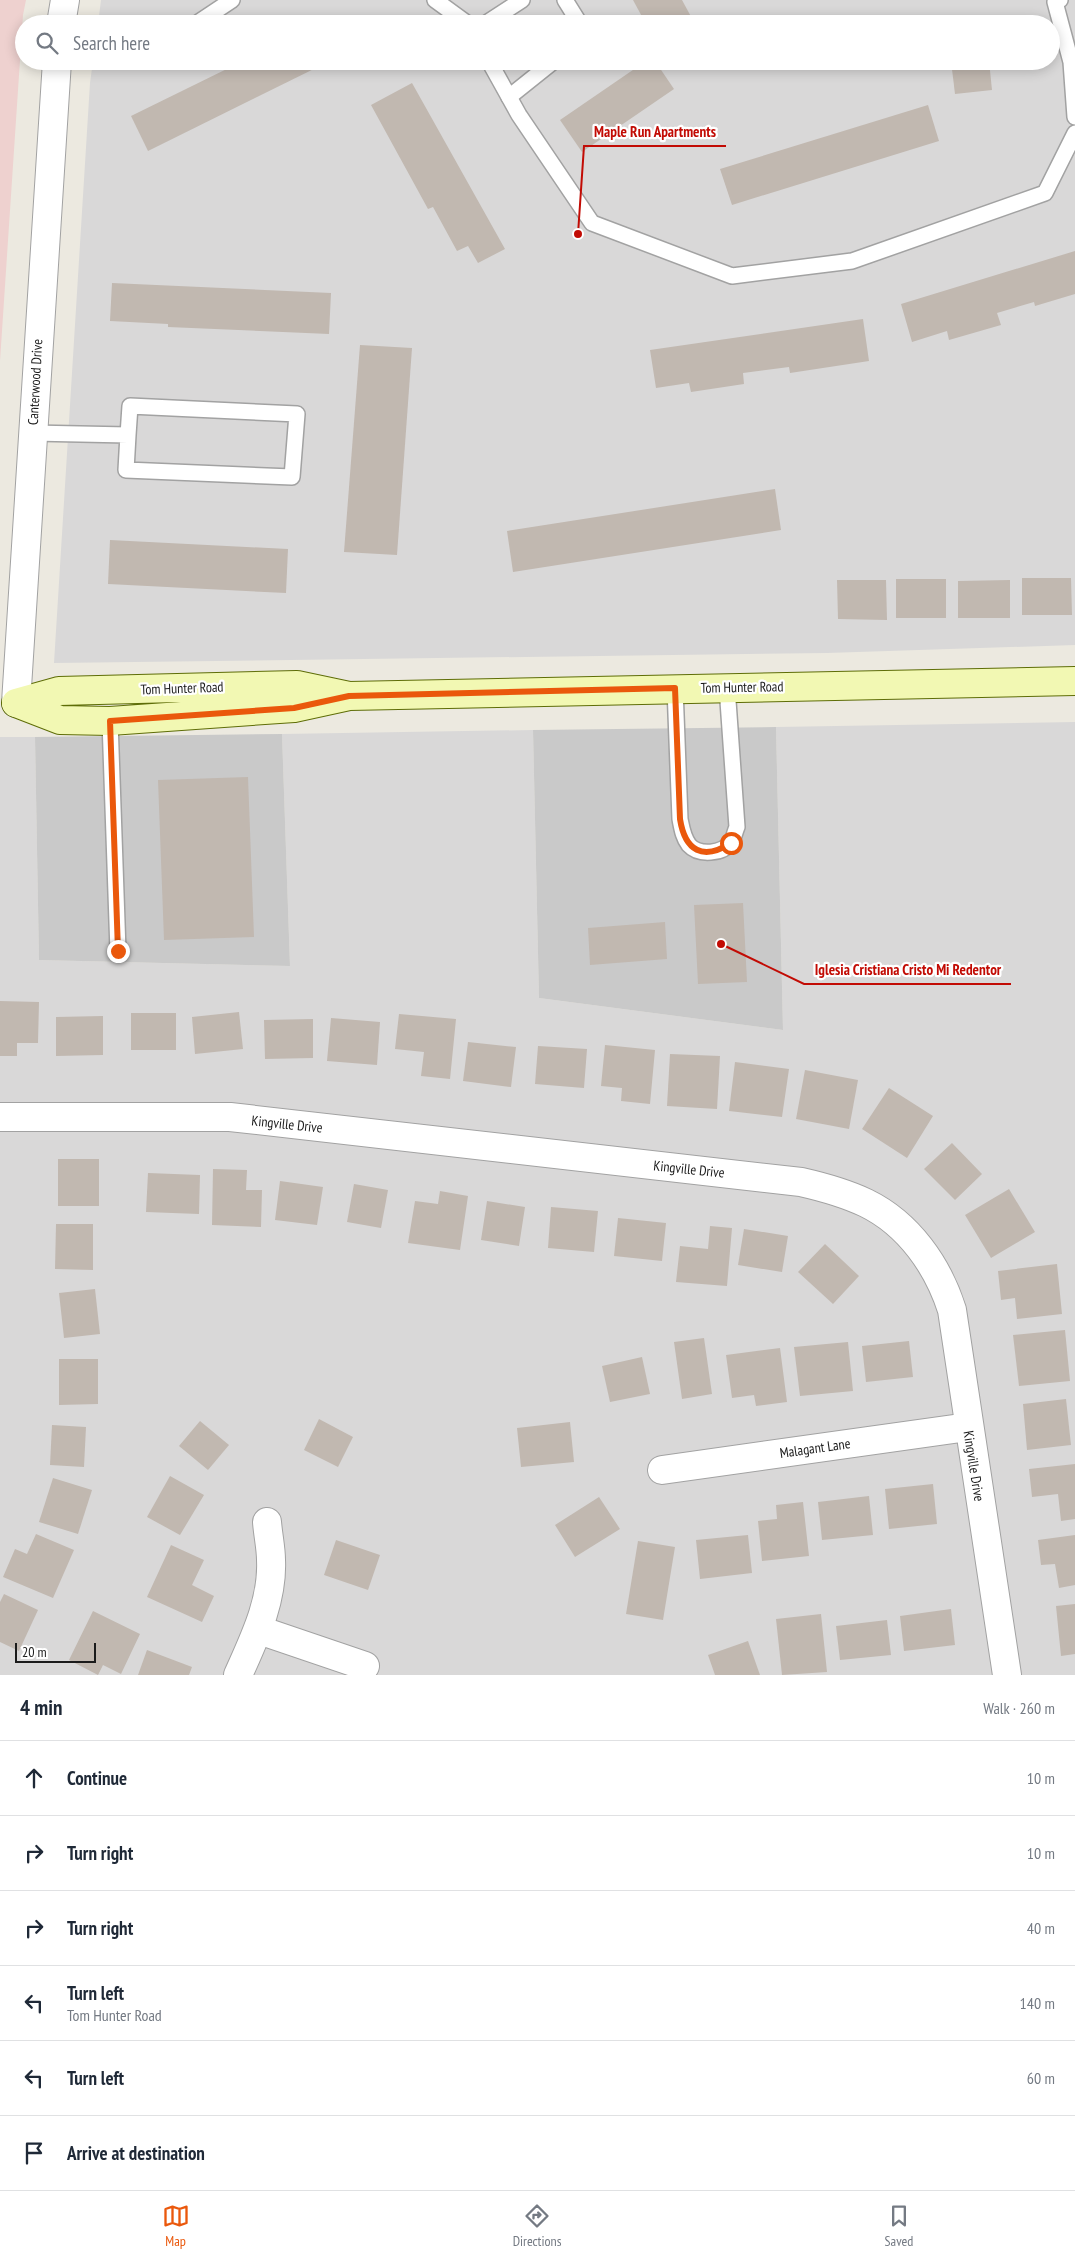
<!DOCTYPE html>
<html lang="en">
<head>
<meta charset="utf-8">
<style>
  :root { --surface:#fff; --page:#f2f2f3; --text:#1f2937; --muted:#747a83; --line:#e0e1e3; --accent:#ea580c }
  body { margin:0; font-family:"PT Sans Narrow",sans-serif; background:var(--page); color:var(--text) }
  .scale { position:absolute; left:15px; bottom:12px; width:81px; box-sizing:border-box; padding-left:5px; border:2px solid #1b1b1b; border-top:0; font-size:14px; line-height:18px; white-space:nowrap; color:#1b1b1b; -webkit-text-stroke:4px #fff; paint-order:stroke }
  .stop { position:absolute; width:15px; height:15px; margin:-11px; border:4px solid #ea580c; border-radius:50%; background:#fff }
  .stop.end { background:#ea580c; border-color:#fff; box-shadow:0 1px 5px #0008 }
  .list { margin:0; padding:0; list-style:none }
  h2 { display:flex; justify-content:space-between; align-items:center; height:65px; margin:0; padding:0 20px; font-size:21px }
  h2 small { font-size:16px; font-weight:400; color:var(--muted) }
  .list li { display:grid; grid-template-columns:32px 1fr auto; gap:15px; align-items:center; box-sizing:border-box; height:75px; padding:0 20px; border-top:1px solid var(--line) }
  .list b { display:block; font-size:19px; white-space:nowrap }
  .list p { margin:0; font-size:16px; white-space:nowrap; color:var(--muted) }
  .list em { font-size:16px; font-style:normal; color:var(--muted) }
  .icon { flex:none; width:28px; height:28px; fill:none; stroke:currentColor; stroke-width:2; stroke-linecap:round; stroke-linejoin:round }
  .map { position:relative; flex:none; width:1075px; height:1675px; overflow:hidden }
  .search { position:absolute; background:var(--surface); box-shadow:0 2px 12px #0003; left:15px; right:15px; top:15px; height:55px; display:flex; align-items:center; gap:12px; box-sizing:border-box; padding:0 18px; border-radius:28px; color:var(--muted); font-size:19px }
  .sheet { height:515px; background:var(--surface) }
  nav { display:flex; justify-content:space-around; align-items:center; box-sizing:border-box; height:70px; border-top:1px solid var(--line); background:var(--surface); font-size:14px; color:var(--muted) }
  nav a { display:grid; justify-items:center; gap:2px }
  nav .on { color:var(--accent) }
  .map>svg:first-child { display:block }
  .residential { fill:#d9d8d8 }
  .commercial { fill:#eed1cf }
  .religious { fill:#c9c9c9 }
  .building { fill:#c1b8b0 }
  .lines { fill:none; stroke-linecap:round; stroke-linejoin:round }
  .lane-casing { stroke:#a2a2a2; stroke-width:18 }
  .street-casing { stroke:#a2a2a2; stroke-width:30 }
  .secondary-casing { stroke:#5e6d07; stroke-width:30 }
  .lane { stroke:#fff; stroke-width:15 }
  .street { stroke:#fff; stroke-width:28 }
  .secondary { stroke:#f2f8b3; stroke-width:28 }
  .route { stroke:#ea580c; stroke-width:6 }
  .labels { text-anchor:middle; stroke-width:4.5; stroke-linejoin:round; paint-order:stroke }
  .street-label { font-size:14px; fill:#1b1b1b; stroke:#fff }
  .leader { fill:none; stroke:#c20b04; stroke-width:2 }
  .callout-dot { fill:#c20b04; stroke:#fff; stroke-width:2 }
  .callout-label { font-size:15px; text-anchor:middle; font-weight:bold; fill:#c20b04; stroke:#fff; stroke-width:4.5; stroke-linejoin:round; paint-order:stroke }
</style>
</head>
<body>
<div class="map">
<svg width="1075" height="1675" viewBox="0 0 1075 1675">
  <rect width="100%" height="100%" fill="#ece9e0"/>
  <g class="residential">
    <polygon points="101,0 1075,0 1075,645 827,653 54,663 90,83 93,61 1051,61 1051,24 98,24"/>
    <polygon points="1075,722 1075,1675 0,1675 0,737 35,737 39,960 290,966 282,734 533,730 539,998 783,1030 776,727"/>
  </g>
  <polygon class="commercial" points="0,0 26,0 23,15 0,361"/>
  <g class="religious">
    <polygon points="776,727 783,1030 539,998 533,730"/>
    <polygon points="282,734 290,966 39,960 35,737"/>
  </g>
  <g class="building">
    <polygon points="633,0 682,0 695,24 646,24"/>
    <polygon points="243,61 330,61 148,151 131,116"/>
    <polygon points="646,61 655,61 674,89 582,152 560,120"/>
    <polygon points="951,61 989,61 992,90 955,94"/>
    <polygon points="412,83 505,249 478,263 468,246 457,251 433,207 428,209 371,105"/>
    <polygon points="928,105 939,141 732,205 720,169"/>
    <polygon points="1075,251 1075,294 1035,306 1034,302 997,313 1001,325 949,340 947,331 912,342 901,304"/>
    <polygon points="112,283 331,293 329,334 168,327 168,324 110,321"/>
    <polygon points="863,319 869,361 790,373 789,367 743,373 744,384 691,392 689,383 656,388 650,350"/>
    <polygon points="360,345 412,348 397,555 344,552"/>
    <polygon points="775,489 781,530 513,572 507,531"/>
    <polygon points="110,540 288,549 286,593 108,584"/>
    <polygon points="1022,578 1071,578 1072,615 1022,615"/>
    <rect x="896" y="579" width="50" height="39"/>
    <polygon points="837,580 886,580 887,620 838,619"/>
    <polygon points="1010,580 1010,618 958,618 958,581"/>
    <polygon points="248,777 254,937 164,940 158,780"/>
    <polygon points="743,903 747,982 698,984 694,905"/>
    <polygon points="665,922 667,959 590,965 588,928"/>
    <polygon points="0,1001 39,1002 38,1043 17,1043 17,1056 0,1056"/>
    <polygon points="239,1012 243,1049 195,1054 192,1017"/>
    <rect x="131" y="1013" width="45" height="37"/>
    <polygon points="399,1014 456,1019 450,1079 421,1076 424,1052 395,1049"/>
    <polygon points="103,1016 103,1055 56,1056 56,1017"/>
    <polygon points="331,1018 380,1022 377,1065 327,1061"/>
    <polygon points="313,1019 313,1058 265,1059 264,1020"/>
    <polygon points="468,1042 516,1047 511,1087 463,1081"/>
    <polygon points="605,1045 655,1050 650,1104 621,1101 622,1088 601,1086"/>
    <polygon points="538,1046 587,1049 584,1088 535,1084"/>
    <polygon points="670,1054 720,1056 717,1109 667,1106"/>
    <polygon points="735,1062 789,1069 782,1117 729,1111"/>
    <polygon points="805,1070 858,1080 849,1129 796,1119"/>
    <polygon points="889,1088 933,1116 907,1158 862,1129"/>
    <polygon points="952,1143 982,1174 955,1200 924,1169"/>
    <rect x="58" y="1159" width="41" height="47"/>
    <polygon points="213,1169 247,1170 246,1190 262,1190 261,1227 212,1225"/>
    <polygon points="148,1173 200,1175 199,1214 146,1212"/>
    <polygon points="280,1181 323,1187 317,1225 275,1220"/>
    <polygon points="354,1184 388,1190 381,1228 347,1222"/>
    <polygon points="1009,1189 1035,1232 991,1258 965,1215"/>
    <polygon points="440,1191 468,1196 460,1250 408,1243 415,1201 438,1204"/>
    <polygon points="487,1201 525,1207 519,1246 481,1240"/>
    <polygon points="551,1207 598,1211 594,1252 548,1248"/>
    <polygon points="618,1218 666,1223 662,1261 614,1256"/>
    <polygon points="56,1224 93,1224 93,1270 55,1269"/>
    <polygon points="710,1226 732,1228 727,1286 676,1282 680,1246 708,1249"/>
    <polygon points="744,1229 788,1236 782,1272 738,1265"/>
    <polygon points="825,1244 859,1276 833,1304 798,1272"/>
    <polygon points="1057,1264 1062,1314 1017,1319 1015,1298 1001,1300 998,1271"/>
    <polygon points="95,1289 100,1334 64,1338 59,1293"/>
    <polygon points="1065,1330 1070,1381 1019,1386 1013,1335"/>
    <polygon points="704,1338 712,1394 682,1399 674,1342"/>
    <polygon points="909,1341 913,1377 866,1382 862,1346"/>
    <polygon points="848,1342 853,1391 800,1396 794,1347"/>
    <polygon points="780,1348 787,1402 756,1406 754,1395 732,1398 726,1355"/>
    <polygon points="642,1357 650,1394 610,1402 602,1366"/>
    <polygon points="59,1359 98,1359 98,1404 59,1405"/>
    <polygon points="1066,1399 1071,1445 1027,1450 1023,1404"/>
    <polygon points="319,1419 353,1437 338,1467 304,1450"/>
    <polygon points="200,1421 229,1445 208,1470 179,1446"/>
    <polygon points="570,1422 574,1462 521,1467 517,1428"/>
    <polygon points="52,1425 86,1427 84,1467 50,1465"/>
    <polygon points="1075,1464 1075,1519 1061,1521 1058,1494 1032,1497 1029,1469"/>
    <polygon points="170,1476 204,1495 180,1535 147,1517"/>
    <polygon points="53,1478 92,1490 78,1534 39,1522"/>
    <polygon points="933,1484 937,1524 889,1529 885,1489"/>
    <polygon points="869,1496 873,1535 822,1540 818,1502"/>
    <polygon points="599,1497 620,1529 575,1557 555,1525"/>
    <polygon points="803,1502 809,1556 762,1561 758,1521 777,1519 776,1505"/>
    <polygon points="36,1534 74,1550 53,1598 3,1577 15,1549 27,1554"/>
    <polygon points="748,1535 752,1573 700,1579 696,1540"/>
    <polygon points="1075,1535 1075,1585 1059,1588 1055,1564 1041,1565 1038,1540"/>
    <polygon points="336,1540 380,1555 368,1590 324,1575"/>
    <polygon points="638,1541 675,1547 663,1620 626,1614"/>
    <polygon points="171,1545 204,1560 192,1585 214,1596 202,1622 147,1597"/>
    <polygon points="4,1594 38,1610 19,1651 0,1642 0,1602"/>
    <polygon points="1075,1604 1075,1654 1061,1656 1056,1606"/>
    <polygon points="951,1609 955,1645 904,1651 900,1616"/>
    <polygon points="93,1611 140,1634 121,1674 103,1665 98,1675 69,1660"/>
    <polygon points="821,1614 827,1672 782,1675 776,1619"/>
    <polygon points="887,1620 891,1655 840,1660 836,1626"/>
    <polygon points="748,1641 760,1675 715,1675 708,1655"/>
    <polygon points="147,1650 192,1667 189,1675 138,1675"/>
  </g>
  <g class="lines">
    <g class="lane-casing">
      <g id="lane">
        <polyline points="435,0 468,24"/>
        <polyline points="565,0 580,24"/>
        <polyline points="1060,0 1055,2 1071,62 1075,117"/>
        <polyline points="196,24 232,0"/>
        <polyline points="485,24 522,0"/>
        <polyline points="489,61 519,115 592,223 732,276 852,261 1045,193 1075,133"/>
        <polyline points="509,97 554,61"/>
        <polyline points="32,433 128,435 126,470 292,477 297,414 130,406 128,435"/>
        <path d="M675 688 680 819C682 829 683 837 689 845 699 856 723 854 731 842 734 838 735 831 737 827L727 687"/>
        <polyline points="110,721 118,951"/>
      </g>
    </g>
    <g class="street-casing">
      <g id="street">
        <polyline points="61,24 65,0"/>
        <polyline points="16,703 57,61"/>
        <path d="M0 1117H230L801 1182C823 1187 845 1193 866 1203 909 1224 938 1266 952 1310L1007 1675"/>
        <polyline points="662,1470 968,1427"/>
        <polyline points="259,1630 365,1666"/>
        <path d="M238 1675C254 1639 273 1601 271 1560 271 1548 268 1535 267 1522"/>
      </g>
    </g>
    <g class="secondary-casing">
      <polyline id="secondary" points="349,696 297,685 59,691 16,703 60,720 110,721 294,708 349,696 1075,681"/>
    </g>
    <use href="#lane" class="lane"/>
    <use href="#street" class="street"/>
    <use href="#secondary" class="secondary"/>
  </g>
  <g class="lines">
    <path class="route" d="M118 951 110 721 294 708 349 696 675 688 680 819C685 851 703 861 731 843"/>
  </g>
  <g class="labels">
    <g class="street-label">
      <text transform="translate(35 382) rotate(-87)" y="5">Canterwood Drive</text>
      <text transform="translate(742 687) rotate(-1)" y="5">Tom Hunter Road</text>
      <text transform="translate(182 688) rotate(-2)" y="5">Tom Hunter Road</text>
      <text transform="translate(287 1124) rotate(6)" y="5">Kingville Drive</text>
      <text transform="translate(689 1169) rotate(6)" y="5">Kingville Drive</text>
      <text transform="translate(815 1448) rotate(-8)" y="5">Malagant Lane</text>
      <text transform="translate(974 1466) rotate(81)" y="5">Kingville Drive</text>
    </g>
  </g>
  <path class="leader" d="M578 234L584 146H726M721 944L804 984H1011"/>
  <g class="callout-dot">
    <circle cx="578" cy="234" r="5"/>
    <circle cx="721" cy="944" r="5"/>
  </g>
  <g class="callout-label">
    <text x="655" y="137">Maple Run Apartments</text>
    <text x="908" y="975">Iglesia Cristiana Cristo Mi Redentor</text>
  </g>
</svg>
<div class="scale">20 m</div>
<div class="stop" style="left:731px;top:843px"></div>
<div class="stop end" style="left:118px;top:951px"></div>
<div class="search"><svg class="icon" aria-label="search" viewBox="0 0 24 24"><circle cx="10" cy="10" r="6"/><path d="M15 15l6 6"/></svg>Search here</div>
</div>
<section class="sheet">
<h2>4 min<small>Walk · 260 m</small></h2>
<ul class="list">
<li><svg class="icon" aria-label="ahead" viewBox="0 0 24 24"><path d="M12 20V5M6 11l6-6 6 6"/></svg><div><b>Continue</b></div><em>10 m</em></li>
<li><svg class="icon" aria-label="right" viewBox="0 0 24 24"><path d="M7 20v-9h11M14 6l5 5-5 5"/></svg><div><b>Turn right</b></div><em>10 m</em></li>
<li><svg class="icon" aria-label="right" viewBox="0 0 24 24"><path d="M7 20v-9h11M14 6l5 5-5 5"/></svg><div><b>Turn right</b></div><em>40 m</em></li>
<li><svg class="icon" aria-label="left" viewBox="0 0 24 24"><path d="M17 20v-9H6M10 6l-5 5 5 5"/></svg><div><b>Turn left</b><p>Tom Hunter Road</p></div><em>140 m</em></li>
<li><svg class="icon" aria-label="left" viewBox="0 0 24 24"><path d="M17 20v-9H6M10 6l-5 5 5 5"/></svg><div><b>Turn left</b></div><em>60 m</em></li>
<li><svg class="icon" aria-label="arrive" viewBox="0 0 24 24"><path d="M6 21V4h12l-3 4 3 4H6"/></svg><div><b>Arrive at destination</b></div></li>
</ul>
</section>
<nav>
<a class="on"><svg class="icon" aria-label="map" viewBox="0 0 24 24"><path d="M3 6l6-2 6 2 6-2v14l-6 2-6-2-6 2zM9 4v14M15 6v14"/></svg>Map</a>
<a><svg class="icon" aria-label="directions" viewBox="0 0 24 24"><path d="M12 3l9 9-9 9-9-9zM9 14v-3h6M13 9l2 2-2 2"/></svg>Directions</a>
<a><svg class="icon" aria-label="saved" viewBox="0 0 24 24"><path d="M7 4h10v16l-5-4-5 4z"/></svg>Saved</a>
</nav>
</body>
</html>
